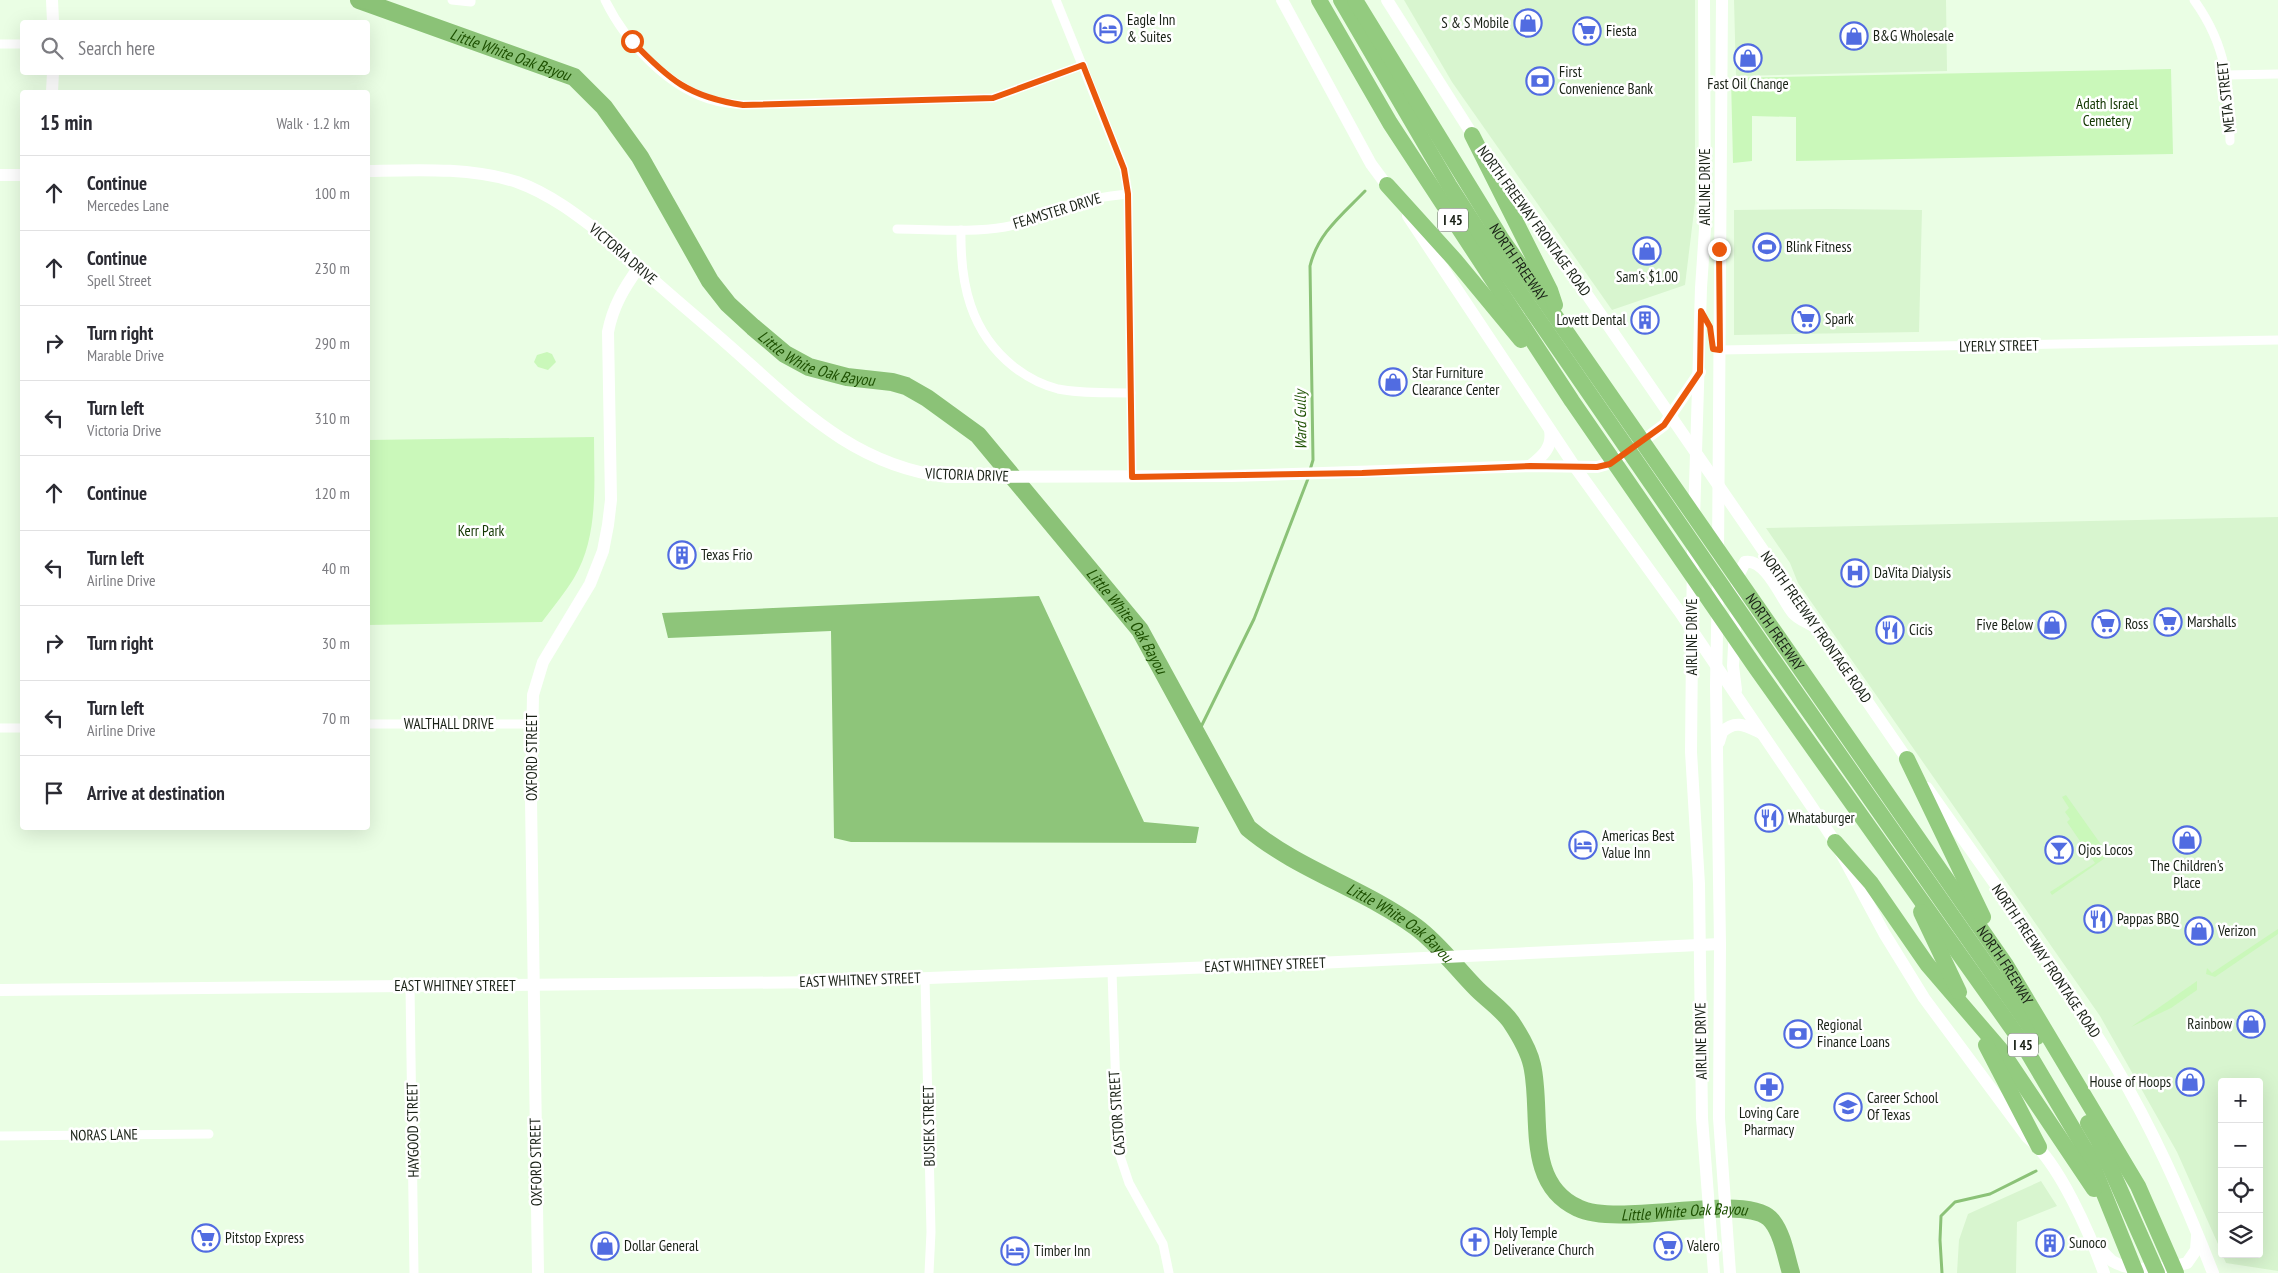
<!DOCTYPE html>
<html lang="en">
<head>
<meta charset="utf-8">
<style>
  :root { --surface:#fff; --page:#f2f2f3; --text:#2b2b33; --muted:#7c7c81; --line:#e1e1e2 }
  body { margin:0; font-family:"PT Sans Narrow",sans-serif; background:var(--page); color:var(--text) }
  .controls { position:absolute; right:15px; bottom:15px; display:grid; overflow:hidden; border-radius:5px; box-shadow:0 5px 20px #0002 }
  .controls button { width:45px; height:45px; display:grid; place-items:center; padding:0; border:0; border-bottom:1px solid var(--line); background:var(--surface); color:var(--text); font:25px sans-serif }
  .stop { position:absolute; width:15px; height:15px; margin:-11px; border:4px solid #ea580c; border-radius:50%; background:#fff }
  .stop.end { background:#ea580c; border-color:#fff; box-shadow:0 1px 5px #0008 }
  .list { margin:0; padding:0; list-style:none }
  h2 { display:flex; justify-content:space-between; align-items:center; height:65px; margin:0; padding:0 20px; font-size:21px }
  h2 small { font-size:16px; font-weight:400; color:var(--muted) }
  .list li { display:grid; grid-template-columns:32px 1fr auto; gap:15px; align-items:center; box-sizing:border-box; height:75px; padding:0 20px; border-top:1px solid var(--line) }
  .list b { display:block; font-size:19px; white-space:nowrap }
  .list p { margin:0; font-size:16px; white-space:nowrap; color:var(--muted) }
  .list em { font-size:16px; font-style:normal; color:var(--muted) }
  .icon { flex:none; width:28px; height:28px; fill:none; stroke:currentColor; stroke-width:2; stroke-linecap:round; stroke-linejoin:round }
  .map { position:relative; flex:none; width:2278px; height:1273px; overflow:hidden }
  .search { position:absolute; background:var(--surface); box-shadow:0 5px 20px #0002; left:20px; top:20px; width:350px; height:55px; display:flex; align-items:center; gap:12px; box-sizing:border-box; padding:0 18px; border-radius:5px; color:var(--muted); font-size:19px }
  .panel { position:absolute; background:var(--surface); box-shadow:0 5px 20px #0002; left:20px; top:90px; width:350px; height:740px; border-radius:5px }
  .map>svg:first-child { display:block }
  .built { fill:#d8f5cf }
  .green { fill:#caf8ba }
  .forest { fill:#8ec57a }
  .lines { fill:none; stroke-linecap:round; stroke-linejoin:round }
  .stream { stroke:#8bc277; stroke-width:3 }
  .river { stroke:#8bc277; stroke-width:18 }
  .street { stroke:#fff; stroke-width:9 }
  .secondary { stroke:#fff; stroke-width:12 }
  .highway { stroke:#93cb7f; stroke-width:16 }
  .route { stroke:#ea580c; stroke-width:6 }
  .labels { text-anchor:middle; stroke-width:5; stroke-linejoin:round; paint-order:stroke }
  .shield { fill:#fff; stroke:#5e645c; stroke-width:1 }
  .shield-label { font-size:14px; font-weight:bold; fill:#192116 }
  .poi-label { font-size:15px; fill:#192116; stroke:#fff; text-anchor:start }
  .street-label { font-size:15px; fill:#192116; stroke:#fff }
  .park-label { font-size:15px; fill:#123601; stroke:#fff }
  .water-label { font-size:16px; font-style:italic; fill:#1d5000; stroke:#fff }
</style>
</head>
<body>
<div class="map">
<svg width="2278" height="1273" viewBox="0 0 2278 1273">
  <rect width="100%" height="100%" fill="#eafee4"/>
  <g class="built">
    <polygon points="1404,0 1695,0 1695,203 1685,285 1612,310 1452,82"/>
    <polygon points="1734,0 1946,0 1947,71 1736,76"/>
    <polygon points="1829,209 1922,210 1919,332 1734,335 1734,210"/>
    <polygon points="2278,517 2278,1271 2226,1263 2222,1254 2259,1254 2259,1082 2222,1082 2222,1253 2177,1152 2100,1016 1798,583 1790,563 1766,528"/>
    <polygon points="2041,1181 2057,1206 2017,1222 2016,1273 1957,1273 1959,1240 1968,1214"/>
  </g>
  <g class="green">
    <polygon points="2171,69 2173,154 1796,161 1796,117 1752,116 1752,161 1733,163 1731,78"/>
    <polygon points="547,352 552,354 556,362 548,370 538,367 534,362 537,355"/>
    <path d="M594 437C594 484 599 536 574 578 565 593 553 607 542 622L368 625V440Z"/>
    <polygon points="2066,795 2107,853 2105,858 2052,895 2050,892 2095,863 2067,822 2070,819 2065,812 2069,808 2062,797"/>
    <polygon points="2278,929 2278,934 2215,977 2206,974 2207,968 2212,973"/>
    <polygon points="2197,981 2197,990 2171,1008 2131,1027"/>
  </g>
  <polygon class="forest" points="1039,596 1144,822 1199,827 1196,843 851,842 834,838 831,631 668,638 662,613"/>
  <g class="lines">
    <g class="stream">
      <path d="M1310 470 1313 460 1310 266C1318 233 1342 215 1365 191"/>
      <polyline points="1197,735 1254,619 1309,476"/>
      <polyline points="1942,1273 1940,1240 1941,1216 1955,1202 1990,1194 2036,1171"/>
    </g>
    <path class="river" id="s1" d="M359 0 574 77 604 107 640 157 710 281 728 304 753 327 785 354 809 367 847 377 892 382 906 386 927 398 978 435 1140 630 1248 828C1298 870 1363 888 1416 927 1439 944 1457 969 1477 989 1488 1000 1503 1010 1511 1022 1519 1034 1529 1052 1532 1065 1543 1113 1523 1183 1578 1208 1621 1229 1750 1190 1772 1221 1783 1235 1786 1257 1791 1273"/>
    <g class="street">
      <polyline points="452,0 471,2 471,0"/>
      <path d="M605 0C626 43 669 89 716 101 725 103 734 104 743 105L993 98 1083 65"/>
      <polyline points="1056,0 1124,169 1128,194 1132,477"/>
      <path d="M2194 0C2228 47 2229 85 2230 141"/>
      <polyline points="0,44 22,44"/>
      <polyline points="2227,75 2278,74"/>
      <path d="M897 229C933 229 970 233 1005 227 1030 223 1051 210 1074 203 1092 198 1110 196 1128 194"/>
      <path d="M961 230C960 283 970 332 1014 367 1027 377 1042 385 1058 389 1082 394 1107 392 1131 393"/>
      <polyline points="1720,350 2278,340"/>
      <polyline points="368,724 531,724"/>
      <polyline points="0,728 22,728"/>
      <polyline points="1112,972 1118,1150 1129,1183 1163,1244 1169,1273"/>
      <polyline points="925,978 931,1232 929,1273"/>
      <polyline points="410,986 414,1273"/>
      <polyline points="0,1136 209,1134"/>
    </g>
    <g class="secondary">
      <polyline points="52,0 53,22"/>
      <polyline points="1282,0 1371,164 1391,191"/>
      <polyline points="1387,0 1477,142"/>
      <polyline points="52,92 53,72"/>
      <polyline points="1489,158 1528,209 1911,765"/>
      <path d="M368 171C416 170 470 167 517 182 551 194 581 218 608 239 646 275 686 308 725 342 795 403 851 466 948 477L1231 476 1530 466 1597 467 1611 463 1624 455 1664 425 1700 372"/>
      <polyline points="0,175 22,175"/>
      <path d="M1408 216 1575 467 1679 611 1812 807 1835 842 1884 933 1924 998 2027 1137C2059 1162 2090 1234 2104 1273"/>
      <path d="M1530 466C1543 456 1553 447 1550 430"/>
      <polyline points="1694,519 1701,288 1705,229 1704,0"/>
      <polyline points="1693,541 1691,752 1699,884 1702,1118 1714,1273"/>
      <polyline points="1718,555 1722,0"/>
      <polyline points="1718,577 1716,686 1720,944 1719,1118 1730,1273"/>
      <path d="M1736 690 1733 666 1737 587 1738 576 1745 562C1766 558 1782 600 1793 613 1798 619 1807 622 1813 626"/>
      <path d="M1719 742 1722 732C1736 719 1746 726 1761 733"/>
      <path d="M1927 788C1992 880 2059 971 2116 1067 2154 1132 2186 1203 2213 1273"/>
      <polyline points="0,990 827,982 1317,963 1720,944"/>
      <path d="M2096 1244C2101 1249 2106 1256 2112 1261 2131 1273 2165 1269 2187 1263L2196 1250 2197 1236"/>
      <path d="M538 1273 531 799 533 695 543 662 590 584 603 551 608 525 611 500 608 332C613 306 624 288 639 267"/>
    </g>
    <g class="highway">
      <polyline points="1319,0 1390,123 1572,401 1756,668 2021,1041 2088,1154 2136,1273"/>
      <polyline points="1341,0 1449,185 1494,255 1771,657 2037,1037"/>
      <path id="s2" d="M1355 0 1501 238 2006 965 2138 1186 2176 1273"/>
      <polyline points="1472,135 1550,290 1555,305"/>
      <polyline points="1387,185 1454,259 1521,340"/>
      <polyline points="1907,759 1983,917"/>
      <polyline points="1835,842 1871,883 1927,964 2000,1049 2094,1189"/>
      <polyline points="1921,912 1959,992"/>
      <polyline points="1986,1045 2039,1147"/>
      <polyline points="2088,1123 2098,1140 2157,1273"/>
    </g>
  </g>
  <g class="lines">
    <path class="route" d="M632 41C669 80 689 97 743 105L993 98 1083 65 1124 169 1128 194 1132 477 1362 473 1530 466 1597 467 1610 464 1664 425 1700 372 1701 311 1710 327 1713 349 1720 350 1719 249"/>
  </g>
  <defs>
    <g id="shop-ring" transform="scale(1.4375)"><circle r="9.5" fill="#fff" stroke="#516ce1" stroke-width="1.5"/><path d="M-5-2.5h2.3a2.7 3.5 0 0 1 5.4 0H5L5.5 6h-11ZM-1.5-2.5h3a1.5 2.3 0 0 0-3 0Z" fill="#516ce1"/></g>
    <g id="hotel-ring" transform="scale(1.4375)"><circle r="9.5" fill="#fff" stroke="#516ce1" stroke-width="1.5"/><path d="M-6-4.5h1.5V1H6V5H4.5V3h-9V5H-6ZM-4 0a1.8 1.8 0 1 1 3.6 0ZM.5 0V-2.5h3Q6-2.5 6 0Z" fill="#516ce1"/></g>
    <g id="supermarket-ring" transform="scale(1.4375)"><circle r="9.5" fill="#fff" stroke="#516ce1" stroke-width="1.5"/><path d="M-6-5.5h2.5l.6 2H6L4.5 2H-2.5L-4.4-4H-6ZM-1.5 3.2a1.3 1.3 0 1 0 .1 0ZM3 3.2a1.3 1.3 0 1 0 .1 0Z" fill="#516ce1"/></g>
    <g id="bank-ring" transform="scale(1.4375)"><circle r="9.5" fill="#fff" stroke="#516ce1" stroke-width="1.5"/><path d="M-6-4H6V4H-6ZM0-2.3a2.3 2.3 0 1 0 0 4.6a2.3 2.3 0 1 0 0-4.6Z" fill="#516ce1"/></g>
    <g id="stadium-ring" transform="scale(1.4375)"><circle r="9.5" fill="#fff" stroke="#516ce1" stroke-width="1.5"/><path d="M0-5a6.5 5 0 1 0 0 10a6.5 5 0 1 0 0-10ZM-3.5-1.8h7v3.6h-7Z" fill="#516ce1"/></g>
    <g id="building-ring" transform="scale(1.4375)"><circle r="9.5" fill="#fff" stroke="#516ce1" stroke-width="1.5"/><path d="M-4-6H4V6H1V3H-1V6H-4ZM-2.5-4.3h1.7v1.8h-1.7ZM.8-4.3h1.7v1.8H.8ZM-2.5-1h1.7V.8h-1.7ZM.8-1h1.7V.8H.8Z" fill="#516ce1"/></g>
    <g id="hospital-ring" transform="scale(1.4375)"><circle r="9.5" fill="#fff" stroke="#516ce1" stroke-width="1.5"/><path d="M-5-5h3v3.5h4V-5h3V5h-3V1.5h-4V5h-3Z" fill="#516ce1"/></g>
    <g id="restaurant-ring" transform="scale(1.4375)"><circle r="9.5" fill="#fff" stroke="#516ce1" stroke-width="1.5"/><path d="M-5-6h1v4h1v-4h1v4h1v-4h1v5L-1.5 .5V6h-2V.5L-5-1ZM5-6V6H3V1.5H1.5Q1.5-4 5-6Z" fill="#516ce1"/></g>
    <g id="bar-ring" transform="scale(1.4375)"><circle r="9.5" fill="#fff" stroke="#516ce1" stroke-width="1.5"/><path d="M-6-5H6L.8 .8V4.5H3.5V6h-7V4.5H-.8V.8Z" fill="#516ce1"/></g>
    <g id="pharmacy-ring" transform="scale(1.4375)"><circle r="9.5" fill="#fff" stroke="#516ce1" stroke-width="1.5"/><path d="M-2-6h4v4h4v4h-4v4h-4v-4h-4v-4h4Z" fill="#516ce1"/></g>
    <g id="university-ring" transform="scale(1.4375)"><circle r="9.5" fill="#fff" stroke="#516ce1" stroke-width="1.5"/><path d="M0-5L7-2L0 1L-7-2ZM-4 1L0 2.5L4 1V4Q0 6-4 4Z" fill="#516ce1"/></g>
    <g id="church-ring" transform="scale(1.4375)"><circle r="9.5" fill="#fff" stroke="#516ce1" stroke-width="1.5"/><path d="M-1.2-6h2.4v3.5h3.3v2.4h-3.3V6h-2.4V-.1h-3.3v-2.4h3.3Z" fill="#516ce1"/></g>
  </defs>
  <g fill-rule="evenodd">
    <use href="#shop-ring" x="1528" y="23"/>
    <use href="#hotel-ring" x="1108" y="29"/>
    <use href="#supermarket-ring" x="1587" y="31"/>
    <use href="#shop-ring" x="1854" y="36"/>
    <use href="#shop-ring" x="1748" y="58"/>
    <use href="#bank-ring" x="1540" y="81"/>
    <use href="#stadium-ring" x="1767" y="247"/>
    <use href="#shop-ring" x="1647" y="251"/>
    <use href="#supermarket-ring" x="1806" y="319"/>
    <use href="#building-ring" x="1645" y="320"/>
    <use href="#shop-ring" x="1393" y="382"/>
    <use href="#building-ring" x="682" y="555"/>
    <use href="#hospital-ring" x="1855" y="573"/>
    <use href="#supermarket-ring" x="2168" y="622"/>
    <use href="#supermarket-ring" x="2106" y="624"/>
    <use href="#shop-ring" x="2052" y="625"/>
    <use href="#restaurant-ring" x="1890" y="630"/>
    <use href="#restaurant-ring" x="1769" y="818"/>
    <use href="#shop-ring" x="2187" y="840"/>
    <use href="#hotel-ring" x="1583" y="845"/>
    <use href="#bar-ring" x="2059" y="850"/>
    <use href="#restaurant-ring" x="2098" y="919"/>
    <use href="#shop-ring" x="2199" y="931"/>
    <use href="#shop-ring" x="2251" y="1024"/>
    <use href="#bank-ring" x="1798" y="1034"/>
    <use href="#shop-ring" x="2190" y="1082"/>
    <use href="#pharmacy-ring" x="1769" y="1087"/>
    <use href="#university-ring" x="1848" y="1107"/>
    <use href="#supermarket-ring" x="206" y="1238"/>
    <use href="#church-ring" x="1475" y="1242"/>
    <use href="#building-ring" x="2050" y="1243"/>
    <use href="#shop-ring" x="605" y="1246"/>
    <use href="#supermarket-ring" x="1668" y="1246"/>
    <use href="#hotel-ring" x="1015" y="1251"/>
  </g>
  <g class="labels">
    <g class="shield">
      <rect x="1438" y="208.5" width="30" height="23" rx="4"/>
      <rect x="2008" y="1033.5" width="30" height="23" rx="4"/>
    </g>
    <g class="shield-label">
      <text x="1453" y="225">I 45</text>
      <text x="2023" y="1050">I 45</text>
    </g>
    <g class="poi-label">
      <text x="1127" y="25">Eagle Inn<tspan x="1127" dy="17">&amp; Suites</tspan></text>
      <text x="1509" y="28" text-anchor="end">S &amp; S Mobile</text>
      <text x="1606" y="36">Fiesta</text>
      <text x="1873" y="41">B&amp;G Wholesale</text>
      <text x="1559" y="77">First<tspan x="1559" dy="17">Convenience Bank</tspan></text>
      <text x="1748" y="89" text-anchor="middle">Fast Oil Change</text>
      <text x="1786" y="252">Blink Fitness</text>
      <text x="1647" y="282" text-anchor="middle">Sam's $1.00</text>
      <text x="1825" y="324">Spark</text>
      <text x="1626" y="325" text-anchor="end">Lovett Dental</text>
      <text x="1412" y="378">Star Furniture<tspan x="1412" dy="17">Clearance Center</tspan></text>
      <text x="701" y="560">Texas Frio</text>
      <text x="1874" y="578">DaVita Dialysis</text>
      <text x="2187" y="627">Marshalls</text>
      <text x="2125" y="629">Ross</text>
      <text x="2033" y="630" text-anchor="end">Five Below</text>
      <text x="1909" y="635">Cicis</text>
      <text x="1788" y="823">Whataburger</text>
      <text x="1602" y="841">Americas Best<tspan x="1602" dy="17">Value Inn</tspan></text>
      <text x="2078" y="855">Ojos Locos</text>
      <text x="2187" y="871" text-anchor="middle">The Children's<tspan x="2187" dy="17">Place</tspan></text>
      <text x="2117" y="924">Pappas BBQ</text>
      <text x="2218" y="936">Verizon</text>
      <text x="2232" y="1029" text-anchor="end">Rainbow</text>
      <text x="1817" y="1030">Regional<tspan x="1817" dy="17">Finance Loans</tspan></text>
      <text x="2171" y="1087" text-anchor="end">House of Hoops</text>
      <text x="1867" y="1103">Career School<tspan x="1867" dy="17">Of Texas</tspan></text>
      <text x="1769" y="1118" text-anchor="middle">Loving Care<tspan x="1769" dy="17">Pharmacy</tspan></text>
      <text x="1494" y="1238">Holy Temple<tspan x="1494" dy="17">Deliverance Church</tspan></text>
      <text x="225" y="1243">Pitstop Express</text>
      <text x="2069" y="1248">Sunoco</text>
      <text x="624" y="1251">Dollar General</text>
      <text x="1687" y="1251">Valero</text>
      <text x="1034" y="1256">Timber Inn</text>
    </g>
    <g class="street-label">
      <text transform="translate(2226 97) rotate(-96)" y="5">META STREET</text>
      <text transform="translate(1705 187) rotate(-90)" y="5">AIRLINE DRIVE</text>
      <text transform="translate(1057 211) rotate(-17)" y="5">FEAMSTER DRIVE</text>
      <text transform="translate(1534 221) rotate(54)" y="5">NORTH FREEWAY FRONTAGE ROAD</text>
      <text transform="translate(623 254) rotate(41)" y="5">VICTORIA DRIVE</text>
      <text dy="5" stroke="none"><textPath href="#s2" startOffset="309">NORTH FREEWAY</textPath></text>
      <text transform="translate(1999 346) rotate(-1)" y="5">LYERLY STREET</text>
      <text transform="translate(967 475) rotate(2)" y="5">VICTORIA DRIVE</text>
      <text transform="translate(1816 627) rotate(55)" y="5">NORTH FREEWAY FRONTAGE ROAD</text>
      <text dy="5" stroke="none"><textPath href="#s2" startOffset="759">NORTH FREEWAY</textPath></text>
      <text transform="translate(1692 637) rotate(-90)" y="5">AIRLINE DRIVE</text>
      <text x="449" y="729">WALTHALL DRIVE</text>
      <text transform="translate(532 757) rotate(-90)" y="5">OXFORD STREET</text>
      <text transform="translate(2046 961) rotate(56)" y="5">NORTH FREEWAY FRONTAGE ROAD</text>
      <text transform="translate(1265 965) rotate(-2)" y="5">EAST WHITNEY STREET</text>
      <text dy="5" stroke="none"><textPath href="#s2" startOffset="1164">NORTH FREEWAY</textPath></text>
      <text transform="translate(860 980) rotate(-2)" y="5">EAST WHITNEY STREET</text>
      <text x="455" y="991">EAST WHITNEY STREET</text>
      <text transform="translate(1701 1041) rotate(-91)" y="5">AIRLINE DRIVE</text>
      <text transform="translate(1117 1113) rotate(-94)" y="5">CASTOR STREET</text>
      <text transform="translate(929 1126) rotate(-91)" y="5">BUSIEK STREET</text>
      <text transform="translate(413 1130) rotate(-91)" y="5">HAYGOOD STREET</text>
      <text transform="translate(104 1135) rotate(-1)" y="5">NORAS LANE</text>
      <text transform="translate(536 1162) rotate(-91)" y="5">OXFORD STREET</text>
    </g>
    <g class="park-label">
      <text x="2107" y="109">Adath Israel<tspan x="2107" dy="17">Cemetery</tspan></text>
      <text x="481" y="536">Kerr Park</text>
    </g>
    <g class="water-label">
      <text dy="6" stroke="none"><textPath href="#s1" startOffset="161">Little White Oak Bayou</textPath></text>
      <text dy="6" stroke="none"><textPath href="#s1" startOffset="611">Little White Oak Bayou</textPath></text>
      <text transform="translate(1300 420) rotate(-91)" y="6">Ward Gully</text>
      <text dy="6" stroke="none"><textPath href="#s1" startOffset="1032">Little White Oak Bayou</textPath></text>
      <text dy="6" stroke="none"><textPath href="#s1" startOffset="1452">Little White Oak Bayou</textPath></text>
      <text dy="6" stroke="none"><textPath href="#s1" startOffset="1916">Little White Oak Bayou</textPath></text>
    </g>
  </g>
</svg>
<div class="controls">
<button>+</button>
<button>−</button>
<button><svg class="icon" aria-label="locate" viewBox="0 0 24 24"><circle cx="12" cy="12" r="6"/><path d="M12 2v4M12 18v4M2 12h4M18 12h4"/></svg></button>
<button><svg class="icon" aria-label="layers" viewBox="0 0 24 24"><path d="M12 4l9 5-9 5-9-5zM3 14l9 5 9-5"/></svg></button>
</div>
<div class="stop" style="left:632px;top:41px"></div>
<div class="stop end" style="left:1719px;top:249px"></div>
<div class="search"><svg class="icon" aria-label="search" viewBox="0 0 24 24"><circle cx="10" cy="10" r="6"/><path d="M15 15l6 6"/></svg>Search here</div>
<section class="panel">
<h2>15 min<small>Walk · 1.2 km</small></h2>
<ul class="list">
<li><svg class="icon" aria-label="ahead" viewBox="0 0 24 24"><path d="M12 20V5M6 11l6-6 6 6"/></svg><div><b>Continue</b><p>Mercedes Lane</p></div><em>100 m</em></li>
<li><svg class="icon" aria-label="ahead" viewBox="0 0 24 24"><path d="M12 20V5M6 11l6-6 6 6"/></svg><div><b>Continue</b><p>Spell Street</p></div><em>230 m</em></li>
<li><svg class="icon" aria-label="right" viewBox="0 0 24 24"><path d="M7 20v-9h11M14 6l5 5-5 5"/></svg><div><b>Turn right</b><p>Marable Drive</p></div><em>290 m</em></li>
<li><svg class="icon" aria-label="left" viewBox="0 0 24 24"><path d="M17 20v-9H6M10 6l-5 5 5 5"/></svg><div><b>Turn left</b><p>Victoria Drive</p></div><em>310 m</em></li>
<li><svg class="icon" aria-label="ahead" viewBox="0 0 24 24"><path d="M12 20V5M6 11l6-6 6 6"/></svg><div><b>Continue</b></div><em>120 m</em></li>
<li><svg class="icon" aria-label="left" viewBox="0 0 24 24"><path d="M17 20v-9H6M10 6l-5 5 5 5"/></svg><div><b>Turn left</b><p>Airline Drive</p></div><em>40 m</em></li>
<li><svg class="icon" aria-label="right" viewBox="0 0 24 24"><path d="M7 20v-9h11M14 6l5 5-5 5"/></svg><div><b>Turn right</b></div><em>30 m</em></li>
<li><svg class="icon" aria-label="left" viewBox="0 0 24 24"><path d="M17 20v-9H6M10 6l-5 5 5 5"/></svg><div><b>Turn left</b><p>Airline Drive</p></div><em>70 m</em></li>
<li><svg class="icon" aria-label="arrive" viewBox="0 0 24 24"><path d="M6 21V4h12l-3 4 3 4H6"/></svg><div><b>Arrive at destination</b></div></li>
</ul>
</section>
</div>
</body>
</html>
